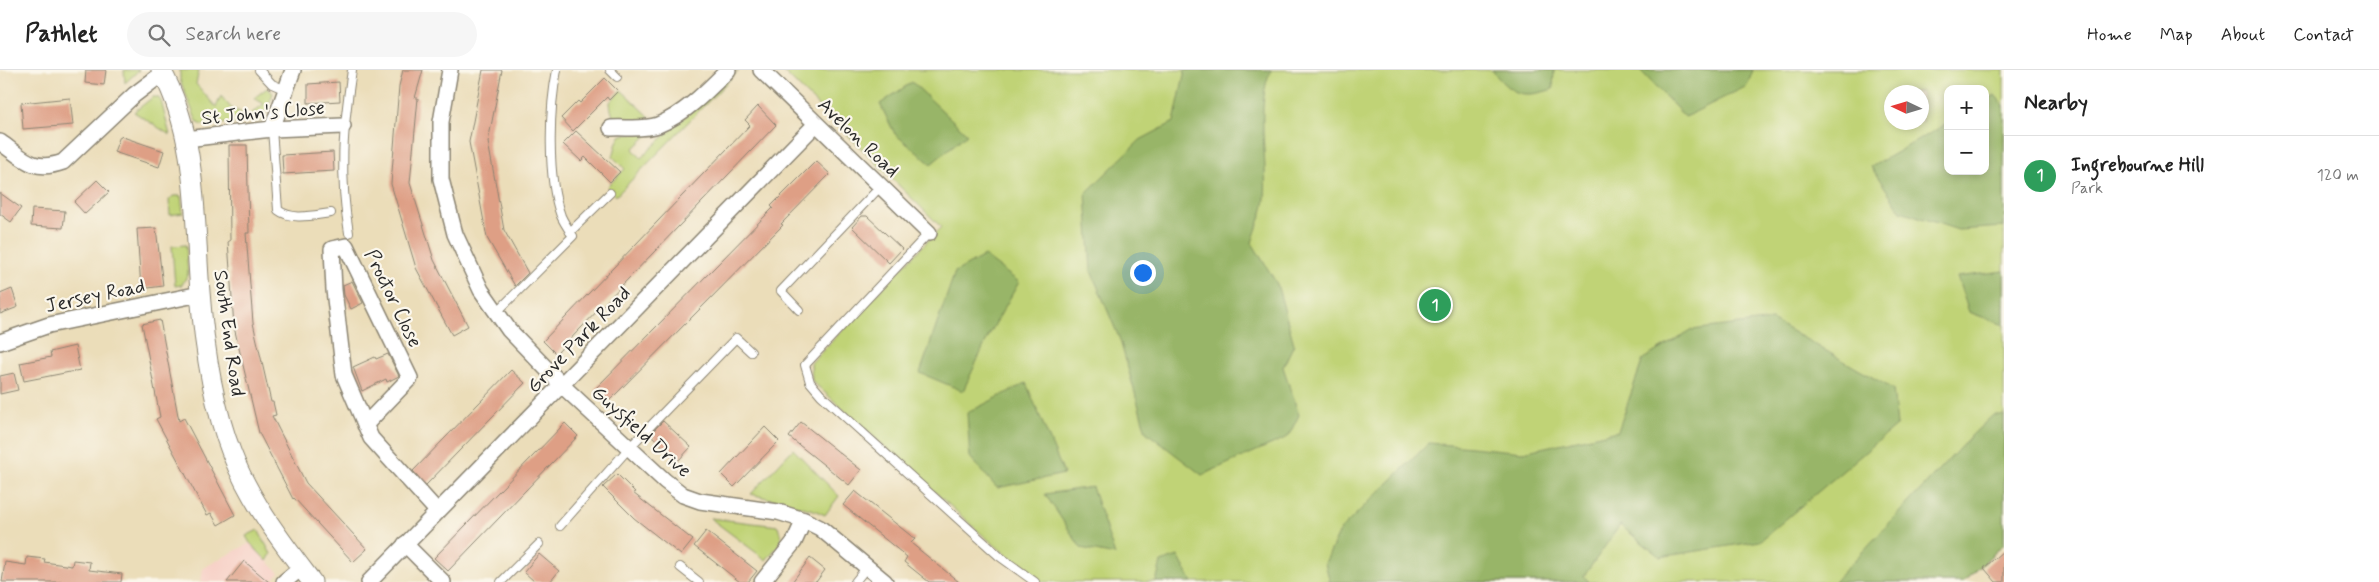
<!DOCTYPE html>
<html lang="en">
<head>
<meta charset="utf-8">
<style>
  :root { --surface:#fff; --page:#f6f6f6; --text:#222; --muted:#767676; --line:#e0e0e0; --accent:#b45309 }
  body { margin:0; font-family:Mynerve,sans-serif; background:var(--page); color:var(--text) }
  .controls { position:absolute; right:15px; top:15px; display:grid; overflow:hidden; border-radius:10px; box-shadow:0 2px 8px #0003 }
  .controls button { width:45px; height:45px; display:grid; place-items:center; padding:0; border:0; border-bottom:1px solid var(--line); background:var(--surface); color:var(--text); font:25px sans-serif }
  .compass { position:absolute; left:1884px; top:15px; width:45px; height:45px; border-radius:50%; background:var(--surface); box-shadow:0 2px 8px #0003; rotate:274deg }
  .you { position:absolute; left:1142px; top:202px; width:18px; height:18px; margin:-12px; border:4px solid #fff; border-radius:50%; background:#1a73e8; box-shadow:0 0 0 8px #1a73e833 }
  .badge { display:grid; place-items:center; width:32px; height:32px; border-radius:50%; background:var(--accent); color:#fff; font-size:16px; font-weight:700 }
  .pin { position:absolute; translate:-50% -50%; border:2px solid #fff; box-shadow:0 1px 5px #0006 }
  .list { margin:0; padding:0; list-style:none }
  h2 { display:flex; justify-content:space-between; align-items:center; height:65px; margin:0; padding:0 20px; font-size:21px }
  h2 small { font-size:16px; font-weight:400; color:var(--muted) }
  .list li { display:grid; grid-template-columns:32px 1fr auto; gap:15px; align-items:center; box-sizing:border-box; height:80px; padding:0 20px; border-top:1px solid var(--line) }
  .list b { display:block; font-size:19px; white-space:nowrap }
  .list p { margin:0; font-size:16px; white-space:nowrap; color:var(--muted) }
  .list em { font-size:16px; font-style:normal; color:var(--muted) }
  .icon { flex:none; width:28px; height:28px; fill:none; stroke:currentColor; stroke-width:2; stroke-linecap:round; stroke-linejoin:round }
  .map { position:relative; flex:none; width:2004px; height:512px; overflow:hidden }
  header { display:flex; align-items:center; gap:30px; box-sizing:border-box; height:70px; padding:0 25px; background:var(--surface); border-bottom:1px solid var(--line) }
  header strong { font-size:24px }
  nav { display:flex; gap:28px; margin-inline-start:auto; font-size:18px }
  .search { width:350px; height:45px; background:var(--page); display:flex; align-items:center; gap:12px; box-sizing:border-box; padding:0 18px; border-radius:28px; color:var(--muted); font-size:19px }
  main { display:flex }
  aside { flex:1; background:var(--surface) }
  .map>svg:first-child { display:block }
  .built { fill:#f7d1c7 }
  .green { fill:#c0d376; stroke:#767f50; fill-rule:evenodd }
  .forest { fill:#98b567; stroke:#627049 }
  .building { fill:#de9f85 }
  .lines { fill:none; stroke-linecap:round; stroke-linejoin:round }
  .service-casing { stroke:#8b8472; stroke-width:10 }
  .minor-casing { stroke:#8b8472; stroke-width:18 }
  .tertiary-casing { stroke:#8b8472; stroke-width:21 }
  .service { stroke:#fff; stroke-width:8 }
  .minor { stroke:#fff; stroke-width:15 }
  .tertiary { stroke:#fff; stroke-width:19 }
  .labels { text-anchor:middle; stroke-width:4.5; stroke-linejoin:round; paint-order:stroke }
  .street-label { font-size:20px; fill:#2b2b2b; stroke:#fbf7ec }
</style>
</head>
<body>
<header>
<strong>Pathlet</strong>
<div class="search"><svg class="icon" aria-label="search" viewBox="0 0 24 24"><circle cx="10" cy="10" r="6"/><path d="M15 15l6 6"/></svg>Search here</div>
<nav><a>Home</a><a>Map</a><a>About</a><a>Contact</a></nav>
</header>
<main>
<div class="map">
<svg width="2004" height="512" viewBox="0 0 2004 512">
  <rect width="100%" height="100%" fill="#fbf7ec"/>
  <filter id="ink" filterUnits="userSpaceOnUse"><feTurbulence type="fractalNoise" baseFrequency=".02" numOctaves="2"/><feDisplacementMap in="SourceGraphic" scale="10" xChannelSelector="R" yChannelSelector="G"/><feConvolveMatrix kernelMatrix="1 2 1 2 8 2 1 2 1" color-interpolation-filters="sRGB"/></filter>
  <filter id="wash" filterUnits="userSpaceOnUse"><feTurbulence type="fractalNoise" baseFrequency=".0096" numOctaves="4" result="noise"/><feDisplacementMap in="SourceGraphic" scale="20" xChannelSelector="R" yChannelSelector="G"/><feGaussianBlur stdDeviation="1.12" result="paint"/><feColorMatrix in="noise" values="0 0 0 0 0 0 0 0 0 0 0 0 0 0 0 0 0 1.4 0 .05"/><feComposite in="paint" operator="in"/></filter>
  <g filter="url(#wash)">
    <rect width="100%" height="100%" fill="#ebddb9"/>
    <polygon class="built" points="250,473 279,503 272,512 201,512 203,498"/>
    <g class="green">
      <polygon points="124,0 139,0 125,13"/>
      <polygon points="180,0 199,0 196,14 216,37 221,26 231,38 248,46 264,34 254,28 267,18 273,23 263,51 201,55 197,52 180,10"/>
      <polygon points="739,0 616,126 607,117 625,99 613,87 617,72 621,65 651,62 633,79 641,88 677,54"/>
      <path d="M782 0H2004V474L1963 512H1039L978 461 812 311 811 293 941 157ZM1948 19H1985V101H1948ZM1892 22H1922V52H1892Z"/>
      <path d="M621 20 650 47 646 50C624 51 612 59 610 32Z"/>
      <polygon points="153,27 158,27 161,31 170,65 134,42"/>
      <polygon points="173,126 181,126 183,143 170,145 169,130"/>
      <polygon points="186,175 188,204 182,215 175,216 172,176"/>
      <polygon points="793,379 839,426 825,445 814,440 751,424"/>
      <polygon points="710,448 778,456 782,471 766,490"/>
      <polygon points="258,460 271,484 267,491 250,473 246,466"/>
    </g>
    <g class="forest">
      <path d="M1185 0H1271C1255 32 1268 91 1265 128 1264 142 1256 158 1252 173L1277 214 1294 274 1283 297 1299 345 1288 367 1202 405 1146 362 1120 270 1091 201 1086 123 1140 70 1174 52Z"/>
      <path d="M1492 0H1554L1553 19C1522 29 1511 25 1492 0Z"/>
      <polygon points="1640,0 1753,0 1747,16 1685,47"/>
      <polygon points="912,12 967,64 931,94 895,64 880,34"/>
      <polygon points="1995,25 2004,36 2004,157 1958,160 1901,141 1871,97 1948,53 1948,101 1985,101 1985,31"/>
      <polygon points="984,186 1019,212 989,265 963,321 920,303 955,202"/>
      <polygon points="2004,201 2004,255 1969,242 1957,207"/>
      <polygon points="1772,250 1893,319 1897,355 1760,471 1660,487 1620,455 1584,506 1589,512 1330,512 1325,493 1341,459 1429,373 1523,382 1618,361 1643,289 1692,260"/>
      <polygon points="1026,313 1064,404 997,418 970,387 967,343"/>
      <polygon points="1993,345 2004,345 2004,474 1963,512 1834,512 1970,367"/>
      <polygon points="1092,417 1115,485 1081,478 1045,424"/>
      <polygon points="1178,486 1192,512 1156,512 1161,492"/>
    </g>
    <g id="blocks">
      <g class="building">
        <polygon points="86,0 106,0 104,15 85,13"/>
        <polygon points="403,0 423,0 415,28 418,28 410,113 434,190 468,256 452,265 416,198 391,114 399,16"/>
        <polygon points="483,0 502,0 488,72 504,160 528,203 515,216 487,168 469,72"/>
        <polygon points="605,8 618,21 609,30 607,27 573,61 561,48 578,31 580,33"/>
        <polygon points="339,12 340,31 308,33 308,14"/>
        <polygon points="70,28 73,55 23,59 21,33"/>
        <polygon points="758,36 776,55 556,284 543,271 750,55 745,50"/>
        <polygon points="576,61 620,102 610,112 585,87 581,91 563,74"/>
        <polygon points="120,66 164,81 159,97 114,82"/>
        <polygon points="229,75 247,75 249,163 246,163 253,253 271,332 273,332 276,345 272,346 306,413 367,479 353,492 294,428 293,429 259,363 234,257 228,171 230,171"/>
        <polygon points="333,82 334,101 283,104 282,85"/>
        <polygon points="816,91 830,104 781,154 783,155 608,332 595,319 773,138 771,136"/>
        <polygon points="97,110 109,122 85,144 74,132"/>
        <polygon points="0,123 21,138 11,152 0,144"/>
        <polygon points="32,139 65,141 63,158 31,156"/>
        <polygon points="862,146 867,146 902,179 889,193 852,157"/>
        <polygon points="156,158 163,216 141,219 137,159"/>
        <polygon points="352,211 363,233 351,239 344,225 343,215"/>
        <polygon points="12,219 18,237 0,244 0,224"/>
        <polygon points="160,250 179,351 184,348 235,445 218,455 211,443 207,445 156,349 160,347 142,254"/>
        <polygon points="75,276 80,300 24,311 20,293 51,287 50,282"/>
        <polygon points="388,284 399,306 387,312 386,309 362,321 353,297 375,287 376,289"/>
        <polygon points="511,300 525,313 426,415 413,401"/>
        <polygon points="14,303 18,320 0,324 0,306"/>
        <polygon points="663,351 691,377 678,391 650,364"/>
        <polygon points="801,352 861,400 849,415 789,367"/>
        <polygon points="565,353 578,366 448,501 434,488"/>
        <polygon points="765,357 779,371 734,417 721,404"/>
        <polygon points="617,404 635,422 633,423 693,470 681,485 634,448 603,417"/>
        <polygon points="855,421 915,469 911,473 959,512 929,512 904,492 907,487 843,435"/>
        <polygon points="706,461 757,501 748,512 740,512 694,476"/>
        <polygon points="2004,480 2004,512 1996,512 1984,498"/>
        <polygon points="539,484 559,501 550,512 535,512 524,502"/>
        <polygon points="27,487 45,489 44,492 72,496 73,490 90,492 89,500 122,504 121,512 2,512 5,492 26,495"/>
        <polygon points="810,488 825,500 816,512 792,512"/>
        <polygon points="244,491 269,512 227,512"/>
      </g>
    </g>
  </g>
  <g filter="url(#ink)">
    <use href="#blocks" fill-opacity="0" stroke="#8b8472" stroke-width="1"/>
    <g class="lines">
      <g class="service-casing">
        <g id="service">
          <polyline points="259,0 272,14 286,20"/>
          <polyline points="610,0 617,7"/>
          <path d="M272 59 278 140C292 151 314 145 331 143"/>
          <polyline points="570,162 610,123"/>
          <path d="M349 163C339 104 343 59 352 0"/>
          <polyline points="929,163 805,295 810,312 821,325 999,486 1035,512"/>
          <polyline points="799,240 781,221 881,116"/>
          <path d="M497 242 573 166C569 160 564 153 561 146 547 108 549 39 557 0"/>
          <polyline points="560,456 630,377 736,268 751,282"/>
          <polyline points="680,497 699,512"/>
          <polyline points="501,512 539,474"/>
          <polyline points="855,512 867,497"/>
        </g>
      </g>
      <g class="minor-casing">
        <g id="minor">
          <polyline points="450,0 441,52 441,109 455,164 481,220 509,260 567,320 665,411 683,425 700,431 778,442 804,450 820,458 885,512"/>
          <polyline points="761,0 929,163"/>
          <path d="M611 58C625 57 645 60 658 55 685 44 708 20 728 0"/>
          <polyline points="272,59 293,0"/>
          <polyline points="186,69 272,59 343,56"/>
          <path d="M0 72C23 88 33 103 63 92L134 25 163 3"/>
          <polyline points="0,272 49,255 200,224"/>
          <polyline points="365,355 410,308 346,176 332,179 334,220 344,305 371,368 437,441"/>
          <polyline points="405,474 443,512"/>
          <polyline points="284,512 301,498"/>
          <polyline points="369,512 816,54"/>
          <polyline points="762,512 794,472 804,450"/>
        </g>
      </g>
      <g class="tertiary-casing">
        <path id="tertiary" d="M161 0C198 66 194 148 200 222 204 276 212 333 232 384 250 431 282 472 312 512"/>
      </g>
      <use href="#service" class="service"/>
      <use href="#minor" class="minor"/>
      <use href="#tertiary" class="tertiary"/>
    </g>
  </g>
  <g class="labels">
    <g class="street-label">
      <text transform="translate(263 42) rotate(-5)" y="7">St John's Close</text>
      <text transform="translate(859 67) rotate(44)" y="7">Avelon Road</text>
      <text transform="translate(95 225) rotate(-12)" y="7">Jersey Road</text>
      <text transform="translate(394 228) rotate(64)" y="7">Proctor Close</text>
      <text transform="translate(230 263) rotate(82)" y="7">South End Road</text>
      <text transform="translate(578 269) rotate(-46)" y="7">Grove Park Road</text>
      <text transform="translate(642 361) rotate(42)" y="7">Guysfield Drive</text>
    </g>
  </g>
</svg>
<div class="controls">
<button>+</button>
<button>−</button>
</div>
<svg class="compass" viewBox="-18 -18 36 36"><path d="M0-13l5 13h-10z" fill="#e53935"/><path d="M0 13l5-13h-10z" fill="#767676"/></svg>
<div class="you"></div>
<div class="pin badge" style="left:1435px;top:235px;background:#2e9e5b">1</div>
</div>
<aside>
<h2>Nearby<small></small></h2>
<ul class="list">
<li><span class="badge" style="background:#2e9e5b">1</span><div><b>Ingrebourne Hill</b><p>Park</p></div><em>120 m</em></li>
</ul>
</aside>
</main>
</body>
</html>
